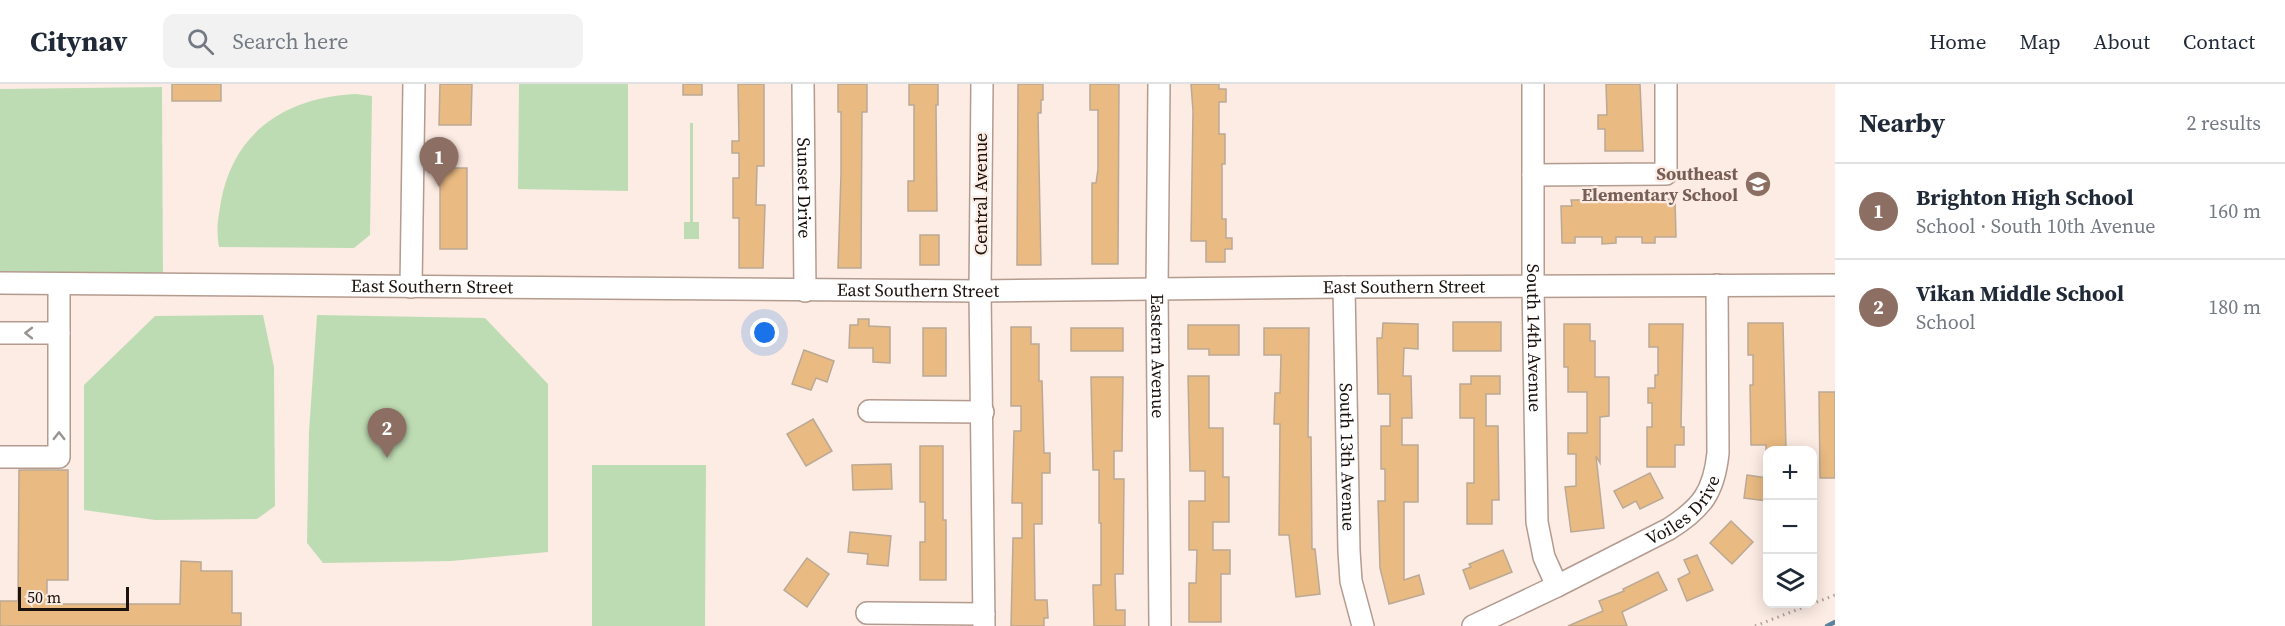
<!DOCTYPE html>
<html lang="en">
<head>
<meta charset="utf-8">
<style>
  :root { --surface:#fff; --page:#f2f2f3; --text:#1f2937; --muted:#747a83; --line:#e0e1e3; --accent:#7c3aed }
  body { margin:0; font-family:"Source Serif 4",serif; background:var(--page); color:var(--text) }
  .controls { position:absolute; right:18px; bottom:18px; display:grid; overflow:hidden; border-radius:12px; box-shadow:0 3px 15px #0003 }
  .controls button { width:54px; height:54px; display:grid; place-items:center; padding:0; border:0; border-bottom:2px solid var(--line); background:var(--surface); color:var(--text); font:30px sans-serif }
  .scale { position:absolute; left:18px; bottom:15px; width:111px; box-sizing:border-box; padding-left:6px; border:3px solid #1b120d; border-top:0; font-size:16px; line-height:21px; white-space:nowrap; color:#1b120d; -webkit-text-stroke:4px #fcece4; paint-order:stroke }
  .you { position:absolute; left:765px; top:249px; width:21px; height:21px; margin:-15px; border:4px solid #fff; border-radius:50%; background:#1a73e8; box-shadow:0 0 0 9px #1a73e833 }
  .badge { display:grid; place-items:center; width:39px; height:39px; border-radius:50%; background:var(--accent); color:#fff; font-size:20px; font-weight:700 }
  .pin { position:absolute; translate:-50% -50px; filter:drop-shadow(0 2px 3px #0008) }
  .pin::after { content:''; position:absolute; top:32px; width:21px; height:18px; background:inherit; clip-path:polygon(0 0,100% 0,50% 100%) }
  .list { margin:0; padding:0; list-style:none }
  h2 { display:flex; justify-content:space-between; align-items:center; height:78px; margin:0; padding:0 24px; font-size:26px }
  h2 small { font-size:20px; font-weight:400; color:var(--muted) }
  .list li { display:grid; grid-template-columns:39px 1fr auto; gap:18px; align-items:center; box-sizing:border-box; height:96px; padding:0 24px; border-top:2px solid var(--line) }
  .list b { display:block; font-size:22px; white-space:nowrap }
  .list p { margin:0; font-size:20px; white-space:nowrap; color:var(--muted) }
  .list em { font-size:20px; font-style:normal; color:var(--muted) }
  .icon { flex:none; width:33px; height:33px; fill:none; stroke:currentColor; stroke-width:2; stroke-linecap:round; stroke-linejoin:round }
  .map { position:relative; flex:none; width:1835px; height:542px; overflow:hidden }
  header { display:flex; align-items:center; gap:36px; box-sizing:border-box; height:84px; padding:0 30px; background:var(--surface); border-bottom:2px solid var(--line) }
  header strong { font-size:28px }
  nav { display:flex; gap:33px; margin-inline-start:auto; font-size:21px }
  .search { width:420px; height:54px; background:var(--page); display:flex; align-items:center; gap:15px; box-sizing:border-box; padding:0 21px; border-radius:12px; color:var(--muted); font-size:22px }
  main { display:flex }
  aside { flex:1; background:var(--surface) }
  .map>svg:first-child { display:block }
  .green { fill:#bedcb3 }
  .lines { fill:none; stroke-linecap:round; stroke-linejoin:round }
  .stream { stroke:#59839f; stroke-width:4.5 }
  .building { fill:#e9ba82; stroke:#bba995; stroke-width:1.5 }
  .minor-casing { stroke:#b49b8f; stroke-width:24 }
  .path { stroke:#aea099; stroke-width:3; stroke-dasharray:1.5 4.5; stroke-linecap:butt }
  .minor { stroke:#fff; stroke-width:21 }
  .oneway { stroke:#989492 }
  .labels { text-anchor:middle; stroke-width:4.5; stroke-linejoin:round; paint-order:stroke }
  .education-label { font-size:18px; font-weight:bold; fill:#785e54; stroke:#fcece4; text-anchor:end }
  .street-label { font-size:18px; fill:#1b120d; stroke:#fcece4 }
</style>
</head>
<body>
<header>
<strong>Citynav</strong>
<div class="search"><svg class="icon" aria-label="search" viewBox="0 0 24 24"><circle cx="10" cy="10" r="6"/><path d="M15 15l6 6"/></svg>Search here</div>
<nav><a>Home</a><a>Map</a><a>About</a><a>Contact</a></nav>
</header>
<main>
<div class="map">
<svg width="1835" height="542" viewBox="0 0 1835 542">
  <rect width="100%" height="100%" fill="#fcece4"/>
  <g class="green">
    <polygon points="519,0 628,0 628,107 518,105"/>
    <polygon points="162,3 163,201 0,199 0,5"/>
    <path d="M356 10 372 12 370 151 354 164 219 163C216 144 218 136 221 117 234 47 287 13 356 10Z"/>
    <polygon points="690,39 693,39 693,138 699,138 699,155 684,155 684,138 690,138"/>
    <polygon points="263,231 274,283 275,422 257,435 155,436 84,426 84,301 155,232"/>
    <polygon points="317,231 485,234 548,300 548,468 451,477 323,479 307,459 309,348"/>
    <polygon points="592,381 706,381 705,542 592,542"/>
  </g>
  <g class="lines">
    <polyline class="stream" points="1827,542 1835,538"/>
  </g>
  <g class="building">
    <rect x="172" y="0" width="49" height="17"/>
    <polygon points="440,0 472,0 471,41 439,41"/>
    <rect x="683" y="0" width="19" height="11"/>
    <polygon points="738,0 764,0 764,82 757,82 756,121 765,121 763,184 739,184 739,134 733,134 733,94 739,94 739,69 732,69 732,57 739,57"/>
    <polygon points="838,0 867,0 867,28 862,28 861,184 838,184 841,90 841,28 838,28"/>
    <polygon points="909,0 938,0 938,21 936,21 937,127 908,127 908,97 914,97 914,21 909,21"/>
    <polygon points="1018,0 1043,0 1043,16 1041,16 1041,29 1038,29 1041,181 1017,181"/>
    <polygon points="1090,0 1119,0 1118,180 1092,180 1092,99 1096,99 1098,85 1098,26 1090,26"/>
    <polygon points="1191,0 1219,0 1219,5 1226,5 1226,18 1219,18 1219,50 1225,50 1225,80 1222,80 1222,135 1226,135 1226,154 1232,154 1232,165 1225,165 1225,178 1206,178 1206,157 1191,157 1193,27"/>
    <polygon points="1606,0 1640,0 1643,67 1605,67 1605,45 1598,45 1598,31 1607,31"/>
    <rect x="440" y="84" width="27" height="81"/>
    <polygon points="1675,115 1676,153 1655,153 1655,159 1642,159 1642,153 1616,153 1616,159 1602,160 1602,153 1575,153 1575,159 1562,159 1561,122 1572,122 1571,116"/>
    <rect x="920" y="151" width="19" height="30"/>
    <polygon points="858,235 869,235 869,242 890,243 890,279 873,278 873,264 849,264 850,241 858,241"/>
    <rect x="1453" y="238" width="48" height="29"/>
    <polygon points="1383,239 1418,240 1418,265 1404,264 1403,292 1411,292 1412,334 1402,334 1402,361 1418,361 1418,418 1404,418 1404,496 1419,491 1424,510 1389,520 1380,484 1378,417 1385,417 1385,385 1381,385 1381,342 1390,342 1390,310 1378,310 1377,254 1382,254"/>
    <polygon points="1748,239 1783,239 1786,366 1766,366 1766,361 1751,361 1750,301 1753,301 1753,271 1748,271"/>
    <polygon points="1564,240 1590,240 1590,257 1595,257 1595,293 1609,293 1609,332 1600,333 1600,379 1596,372 1604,444 1571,448 1565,403 1576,402 1576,370 1568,370 1568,349 1587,349 1587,308 1568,308 1568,283 1564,283"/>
    <polygon points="1649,240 1683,240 1681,343 1684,343 1684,361 1675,361 1675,383 1647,383 1647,343 1652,343 1652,319 1648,319 1648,304 1655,304 1655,291 1658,291 1658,263 1649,263"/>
    <polygon points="1188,241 1239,241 1239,271 1209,271 1209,265 1188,265"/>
    <polygon points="1011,243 1031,243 1031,260 1039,260 1039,297 1042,297 1044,369 1050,369 1050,389 1042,389 1042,440 1034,440 1035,516 1047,516 1048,534 1044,534 1044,542 1011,542 1013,454 1022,454 1022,419 1012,419 1014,347 1021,347 1021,322 1011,322"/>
    <rect x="923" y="244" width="23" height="48"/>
    <rect x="1071" y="244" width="52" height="23"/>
    <polygon points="1264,244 1309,244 1308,353 1311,353 1312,465 1315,465 1320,510 1296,513 1289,451 1279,451 1280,340 1274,340 1275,309 1280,309 1281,271 1264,271"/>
    <polygon points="804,266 834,277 827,298 816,294 811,306 792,300"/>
    <polygon points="1188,292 1209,292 1209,344 1223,344 1223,393 1229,393 1229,438 1213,438 1213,466 1230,466 1230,490 1221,490 1221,538 1189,538 1189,499 1196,499 1197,466 1189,466 1189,417 1205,417 1205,387 1190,387"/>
    <polygon points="1471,292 1500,292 1500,310 1486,310 1486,342 1498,342 1499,416 1492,416 1492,440 1467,440 1467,399 1474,399 1474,334 1460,334 1460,300 1471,300"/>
    <polygon points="1091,293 1123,293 1122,367 1114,367 1114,395 1124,395 1123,490 1115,490 1116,526 1125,526 1125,542 1094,542 1093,501 1101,501 1101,439 1099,439 1099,386 1093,386"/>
    <polygon points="1819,308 1835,308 1835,394 1820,394"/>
    <polygon points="813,335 832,367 806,382 787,350"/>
    <polygon points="920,362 943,362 943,436 946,436 946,496 920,496 920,458 925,458 925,418 920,418"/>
    <polygon points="891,380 892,405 853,406 852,381"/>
    <polygon points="19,386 68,386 68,496 47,496 47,520 180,520 181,477 201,478 201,487 232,487 232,529 241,529 241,542 0,542 0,517 18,517"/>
    <polygon points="1650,389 1663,414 1640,425 1636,417 1623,424 1614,407"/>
    <polygon points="1747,391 1767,394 1767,417 1744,414"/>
    <polygon points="1731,437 1753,458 1732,480 1710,459"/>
    <polygon points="850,448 891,452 888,482 867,480 868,470 848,468"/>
    <polygon points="1503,466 1512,488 1470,505 1463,486 1471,483 1469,480"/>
    <polygon points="1697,471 1713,506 1687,517 1678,495 1690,489 1684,476"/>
    <polygon points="807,474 829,490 807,523 784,506"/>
    <polygon points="1658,488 1667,506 1622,528 1627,542 1568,542 1603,527 1599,517 1624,507 1623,505"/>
  </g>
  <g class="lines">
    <g class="minor-casing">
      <g id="minor">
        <path id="s1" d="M803 0 805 207"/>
        <polyline points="982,0 980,207 984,542"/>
        <path id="s2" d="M1159 0 1157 205 1160 542"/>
        <path id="s3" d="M1533 0V202L1537 438 1544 473 1557 502"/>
        <polyline points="1533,91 1666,90 1666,0"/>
        <path id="s4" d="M0 199 980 207 1344 203 1835 201"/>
        <polyline points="411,203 414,0"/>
        <path id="s5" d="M1344 203 1349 467 1351 497 1363 542"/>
        <polyline points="0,249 59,249"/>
        <polyline points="869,327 983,328"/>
        <polyline points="0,373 59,373 59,200"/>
        <polyline points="867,529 984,530"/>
        <path id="s6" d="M1473 542 1557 502 1669 445C1702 424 1714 408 1718 369L1717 201"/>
      </g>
    </g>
    <polyline class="path" points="1755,542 1835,511"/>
    <use href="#minor" class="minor"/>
  </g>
  <defs><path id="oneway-chevron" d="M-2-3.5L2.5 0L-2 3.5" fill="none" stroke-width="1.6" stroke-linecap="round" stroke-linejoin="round" transform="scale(1.5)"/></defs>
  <g class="oneway">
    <use href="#oneway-chevron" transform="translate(29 249) rotate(180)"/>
    <use href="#oneway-chevron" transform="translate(59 352) rotate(-90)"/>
  </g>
  <defs>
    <g id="school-disc" transform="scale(1.35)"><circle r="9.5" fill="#8d6e63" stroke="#fcece4"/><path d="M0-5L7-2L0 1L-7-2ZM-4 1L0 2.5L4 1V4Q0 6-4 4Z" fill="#fff"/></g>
  </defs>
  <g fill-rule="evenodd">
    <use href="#school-disc" x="1758" y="100"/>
  </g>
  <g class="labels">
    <g class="education-label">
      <text x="1738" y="96">Southeast<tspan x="1738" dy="21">Elementary School</tspan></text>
    </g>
    <g class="street-label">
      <text dy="6" stroke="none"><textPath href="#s1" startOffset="104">Sunset Drive</textPath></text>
      <text transform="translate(981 110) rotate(-90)" y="6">Central Avenue</text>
      <text dy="6" stroke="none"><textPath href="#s4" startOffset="432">East Southern Street</textPath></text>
      <text dy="6" stroke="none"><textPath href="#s4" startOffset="1404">East Southern Street</textPath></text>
      <text dy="6" stroke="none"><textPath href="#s4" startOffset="918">East Southern Street</textPath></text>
      <text dy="6" stroke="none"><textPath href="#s3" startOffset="254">South 14th Avenue</textPath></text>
      <text dy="6" stroke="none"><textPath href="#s2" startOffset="272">Eastern Avenue</textPath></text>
      <text dy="6" stroke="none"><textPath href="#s5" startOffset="170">South 13th Avenue</textPath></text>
      <text dy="6" stroke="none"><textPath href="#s6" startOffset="242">Voiles Drive</textPath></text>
    </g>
  </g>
</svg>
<div class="controls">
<button>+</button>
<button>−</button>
<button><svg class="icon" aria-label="layers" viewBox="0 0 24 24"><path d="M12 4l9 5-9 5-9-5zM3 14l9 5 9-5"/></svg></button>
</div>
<div class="scale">50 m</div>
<div class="you"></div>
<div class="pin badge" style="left:439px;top:103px;background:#8d6e63">1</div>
<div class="pin badge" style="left:387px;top:374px;background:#8d6e63">2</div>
</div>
<aside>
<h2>Nearby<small>2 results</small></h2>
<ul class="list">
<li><span class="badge" style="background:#8d6e63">1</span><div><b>Brighton High School</b><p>School · South 10th Avenue</p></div><em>160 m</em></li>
<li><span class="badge" style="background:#8d6e63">2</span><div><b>Vikan Middle School</b><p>School</p></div><em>180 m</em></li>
</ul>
</aside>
</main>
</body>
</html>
